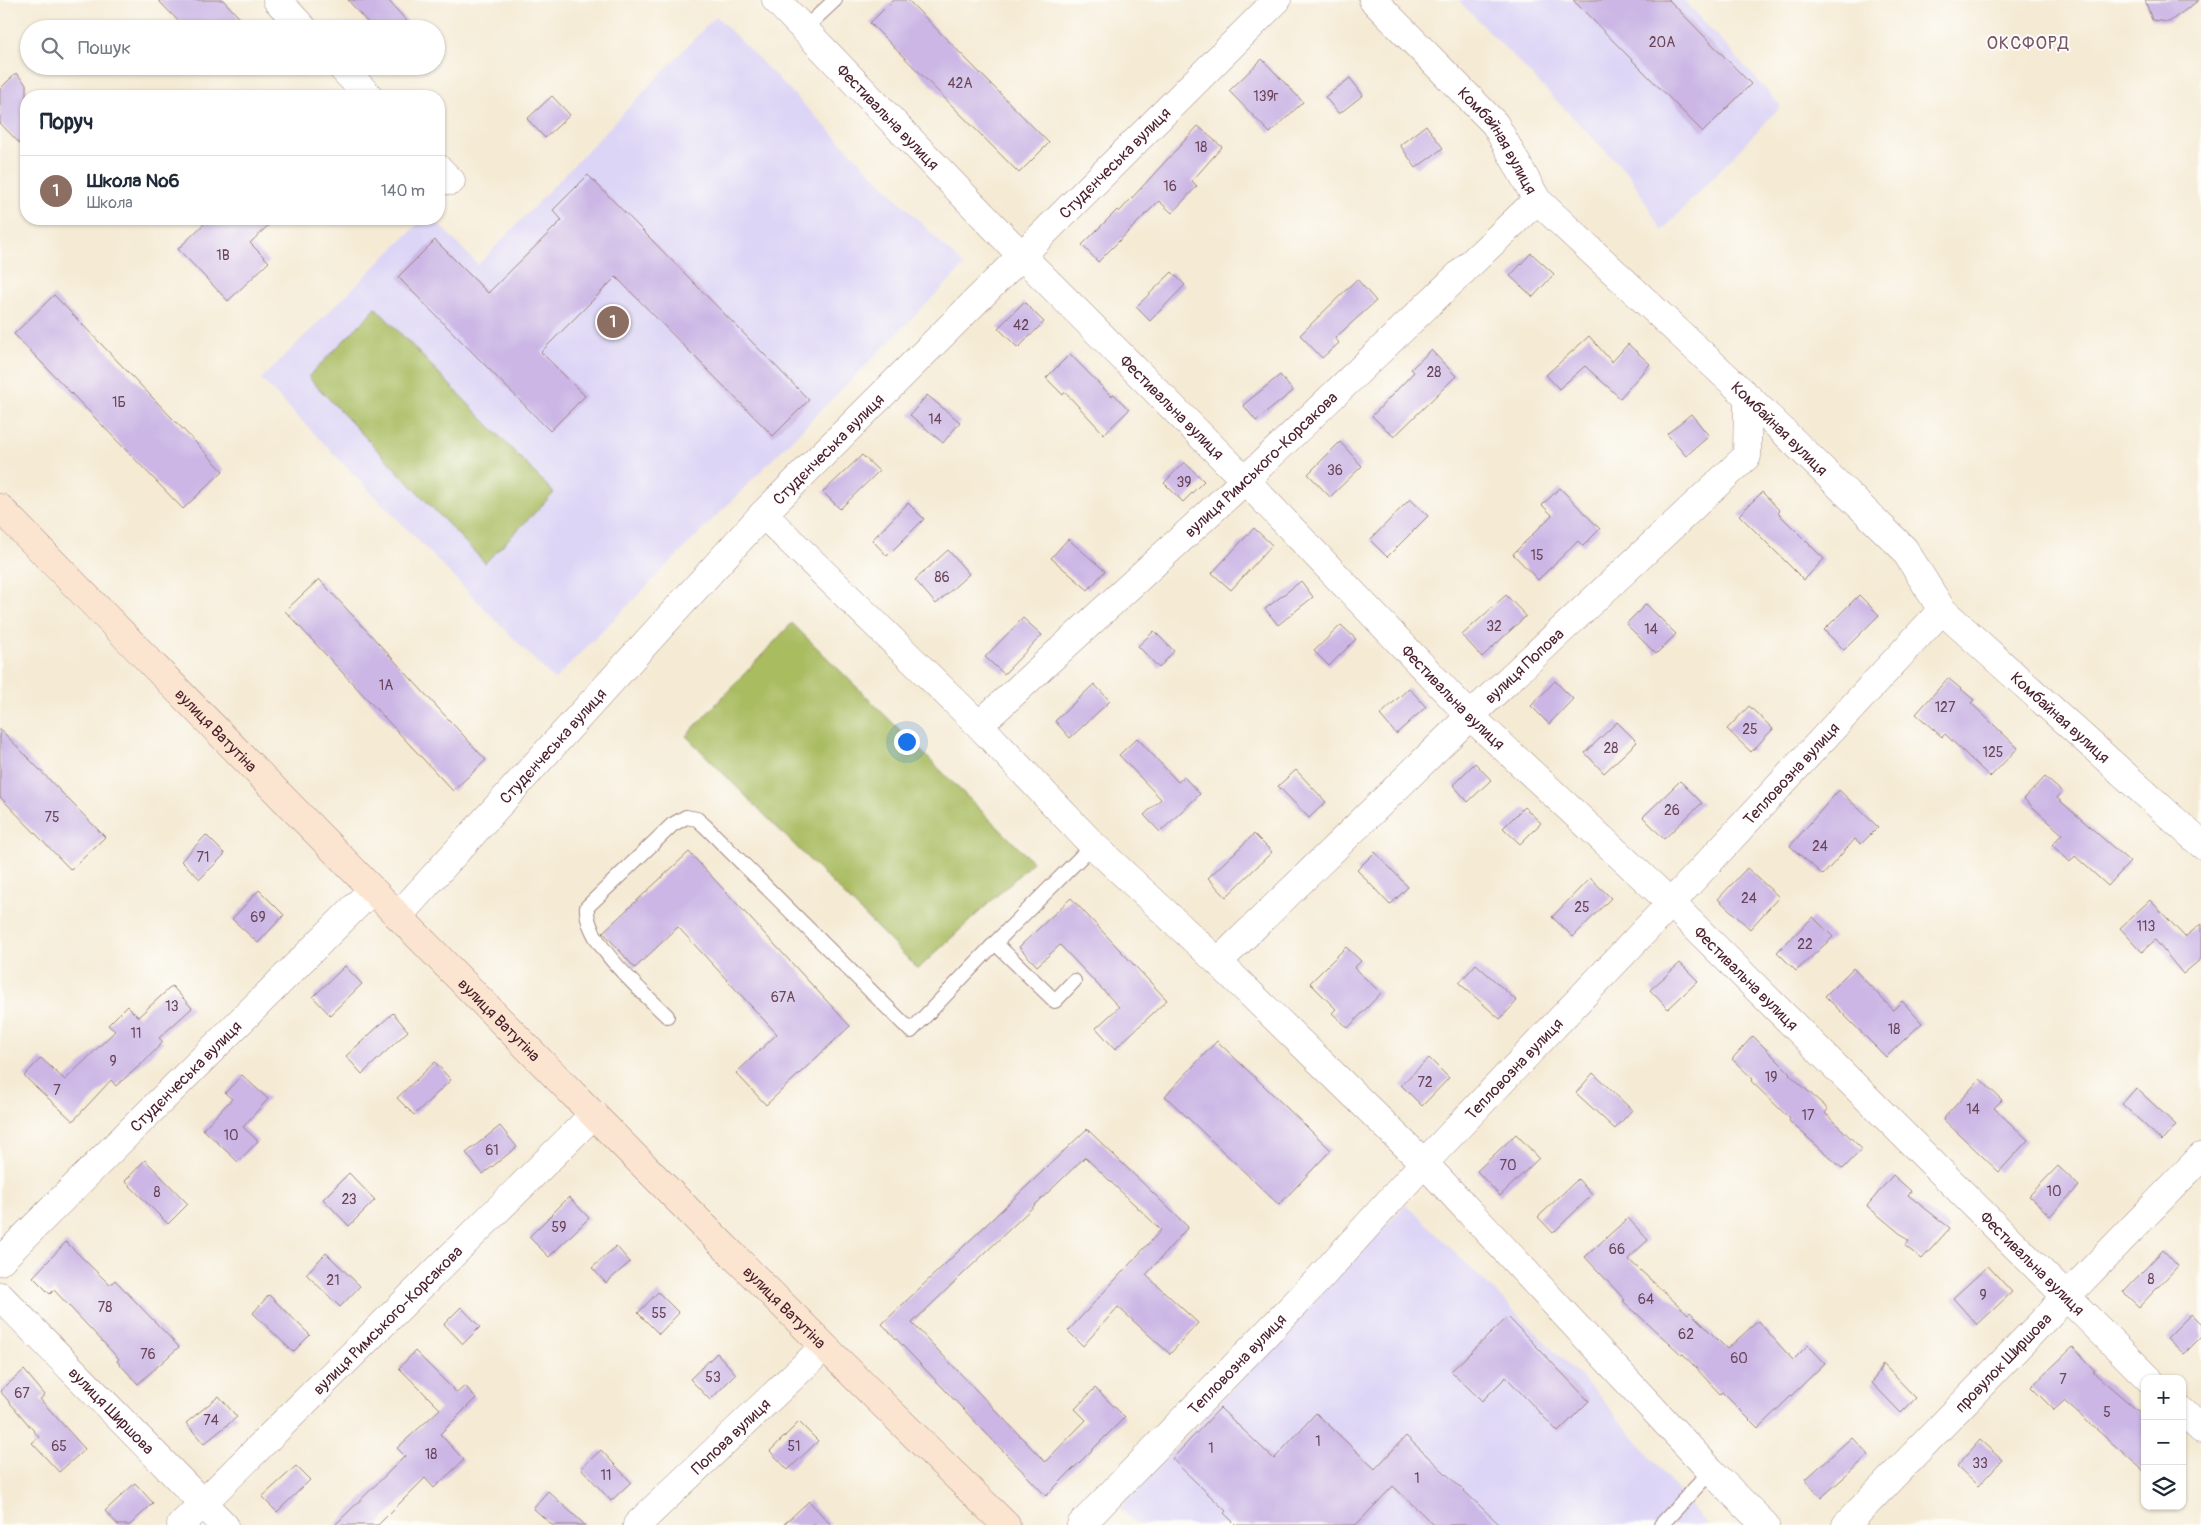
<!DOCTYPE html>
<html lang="uk">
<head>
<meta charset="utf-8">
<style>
  :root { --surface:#fff; --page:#f6f6f7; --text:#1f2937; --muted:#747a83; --line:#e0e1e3; --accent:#c8321e }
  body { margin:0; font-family:Pangolin,sans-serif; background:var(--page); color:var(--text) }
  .controls { position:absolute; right:15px; bottom:15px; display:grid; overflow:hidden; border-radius:10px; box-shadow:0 1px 4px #0004 }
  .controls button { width:45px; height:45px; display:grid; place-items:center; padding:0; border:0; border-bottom:1px solid var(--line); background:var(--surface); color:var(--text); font:25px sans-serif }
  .you { position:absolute; left:906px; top:741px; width:18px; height:18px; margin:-12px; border:4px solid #fff; border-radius:50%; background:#1a73e8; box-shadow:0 0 0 8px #1a73e833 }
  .badge { display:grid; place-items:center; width:32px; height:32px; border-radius:50%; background:var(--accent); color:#fff; font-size:16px; font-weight:700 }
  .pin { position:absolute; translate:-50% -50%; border:2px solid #fff; box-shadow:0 1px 5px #0006 }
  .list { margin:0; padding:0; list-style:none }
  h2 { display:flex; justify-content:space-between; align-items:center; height:65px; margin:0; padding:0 20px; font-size:21px }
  h2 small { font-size:16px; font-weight:400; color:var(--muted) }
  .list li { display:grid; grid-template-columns:32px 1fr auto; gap:15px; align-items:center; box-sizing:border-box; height:70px; padding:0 20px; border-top:1px solid var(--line) }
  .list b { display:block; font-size:19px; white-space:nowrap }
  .list p { margin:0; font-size:16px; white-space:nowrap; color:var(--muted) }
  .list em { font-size:16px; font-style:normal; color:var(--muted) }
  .icon { flex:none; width:28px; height:28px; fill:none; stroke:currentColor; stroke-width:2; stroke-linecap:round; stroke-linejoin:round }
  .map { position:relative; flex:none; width:2201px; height:1525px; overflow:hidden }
  .search { position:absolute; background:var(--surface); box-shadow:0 1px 4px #0004; left:20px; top:20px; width:425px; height:55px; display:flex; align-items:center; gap:12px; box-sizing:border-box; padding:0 18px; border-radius:28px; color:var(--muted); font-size:19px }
  .panel { position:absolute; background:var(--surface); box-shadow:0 1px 4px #0004; left:20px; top:90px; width:425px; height:135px; border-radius:20px }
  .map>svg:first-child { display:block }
  .built { fill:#ddd5f6 }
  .green { fill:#a9bc60; stroke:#7a6e46 }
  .building { fill:#cbb6e5 }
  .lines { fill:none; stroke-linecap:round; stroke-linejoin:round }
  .lane-casing { stroke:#a08580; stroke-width:16 }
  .street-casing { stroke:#a08580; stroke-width:29 }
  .secondary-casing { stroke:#a08580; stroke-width:29 }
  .lane { stroke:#fff; stroke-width:14 }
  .street { stroke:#fff; stroke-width:28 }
  .secondary { stroke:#fce5d0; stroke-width:28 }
  .labels { text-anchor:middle; stroke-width:4; stroke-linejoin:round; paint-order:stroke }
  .number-label { font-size:14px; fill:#6a455a }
  .street-label { font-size:16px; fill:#4a1f2b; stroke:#fdfcf7 }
  .neighbourhood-label { font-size:18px; letter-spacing:1px; fill:#77546c; stroke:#fdfcf7 }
</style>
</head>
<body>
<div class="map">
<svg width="2201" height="1525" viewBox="0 0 2201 1525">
  <rect width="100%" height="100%" fill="#fdfcf7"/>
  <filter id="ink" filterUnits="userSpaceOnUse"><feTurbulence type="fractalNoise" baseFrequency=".02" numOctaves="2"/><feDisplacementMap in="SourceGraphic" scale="10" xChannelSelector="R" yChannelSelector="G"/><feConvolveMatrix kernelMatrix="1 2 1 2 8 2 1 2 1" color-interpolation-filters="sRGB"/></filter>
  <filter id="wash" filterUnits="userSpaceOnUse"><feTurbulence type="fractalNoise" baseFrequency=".0096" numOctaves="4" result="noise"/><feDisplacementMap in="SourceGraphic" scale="20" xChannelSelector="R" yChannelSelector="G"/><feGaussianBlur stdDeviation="1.12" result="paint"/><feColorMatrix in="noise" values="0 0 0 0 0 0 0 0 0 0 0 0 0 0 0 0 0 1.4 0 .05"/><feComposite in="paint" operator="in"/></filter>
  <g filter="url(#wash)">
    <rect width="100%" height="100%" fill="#f5ebd5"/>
    <g class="built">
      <polygon points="1458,0 1684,0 1781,106 1662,231 1631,177"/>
      <polygon points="716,16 964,266 554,680 261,379 423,219 434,219 478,265"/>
      <polygon points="1406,1204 1596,1392 1707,1525 1138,1525 1120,1508"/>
    </g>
    <g class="green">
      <polygon points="376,308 554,493 485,563 308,377"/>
      <polygon points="792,623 1033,862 918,969 686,736"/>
    </g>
    <g id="blocks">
      <g class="building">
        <polygon points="158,0 223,0 250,29 186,29"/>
        <polygon points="348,0 388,0 414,29 373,29"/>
        <polygon points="893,0 908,0 1049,143 1019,173 870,23"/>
        <polygon points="1573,0 1669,0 1751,84 1703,132"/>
        <polygon points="2145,0 2199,0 2169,22 2152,20"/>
        <polygon points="1262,59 1303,102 1270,133 1229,91"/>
        <polygon points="16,73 26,84 26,150 0,123 0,89"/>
        <polygon points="1350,78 1363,95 1339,114 1325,97"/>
        <polygon points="552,96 570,115 545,138 527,119"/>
        <polygon points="1426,125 1443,148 1416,168 1400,145"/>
        <polygon points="1198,126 1222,147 1192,181 1197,186 1172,213 1159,201 1098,262 1082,245 1117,210 1119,212"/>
        <polygon points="588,175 809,400 773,436 616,277 541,352 585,396 550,431 398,277 435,240 488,293 562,220 553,210"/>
        <polygon points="209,219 275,219 250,243 269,262 228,301 178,249"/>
        <polygon points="1531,253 1554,274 1533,297 1510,276"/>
        <polygon points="1172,272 1185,285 1150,321 1136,307"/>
        <polygon points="1357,279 1376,301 1335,338 1339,343 1322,358 1300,335"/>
        <polygon points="54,295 223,471 183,509 14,334"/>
        <polygon points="1024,302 1044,322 1018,348 998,328"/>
        <polygon points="1589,336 1612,362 1628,344 1650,364 1620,398 1585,366 1559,389 1546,375"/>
        <polygon points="1431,350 1456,376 1394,437 1372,416 1414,372 1411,369"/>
        <polygon points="1070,354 1111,396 1114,394 1129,410 1104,434 1065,392 1063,395 1046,378"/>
        <polygon points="1280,375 1293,391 1256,421 1243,405"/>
        <polygon points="927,395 960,422 943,443 910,415"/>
        <polygon points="1691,414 1709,436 1686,456 1667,434"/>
        <polygon points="1340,442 1362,466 1330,497 1308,474"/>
        <polygon points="862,455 879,471 840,509 823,492"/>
        <polygon points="1184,462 1204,481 1183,502 1164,483"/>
        <polygon points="1560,488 1600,529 1583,546 1578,541 1538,580 1513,554 1552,515 1542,505"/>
        <polygon points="1762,492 1780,511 1778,513 1824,559 1804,580 1739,515"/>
        <polygon points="1410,499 1428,516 1387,557 1370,540"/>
        <polygon points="908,503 924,519 887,556 872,540"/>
        <polygon points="1254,528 1272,545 1231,590 1212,573"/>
        <polygon points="1068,539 1105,571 1088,590 1051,558"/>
        <polygon points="948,550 969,574 936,604 915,580"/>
        <polygon points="319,579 486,760 453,791 285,611"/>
        <polygon points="1301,581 1313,597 1278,625 1265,609"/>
        <polygon points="1506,595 1526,616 1482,657 1462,635"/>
        <polygon points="1859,595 1879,615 1844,650 1824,630"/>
        <polygon points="1646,604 1676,634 1656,654 1626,624"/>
        <polygon points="1023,618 1042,635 1004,674 985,657"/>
        <polygon points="1341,625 1356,639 1329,666 1314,651"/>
        <polygon points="1154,631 1174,651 1159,668 1138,646"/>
        <polygon points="1948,678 1974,700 1971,703 2018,748 1990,777 1945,734 1942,737 1916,714"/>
        <polygon points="1555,681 1573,699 1549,724 1531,706"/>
        <polygon points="1094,684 1110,701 1070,738 1055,721"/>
        <polygon points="1409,688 1426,707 1396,734 1380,715"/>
        <polygon points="1749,706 1773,729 1751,752 1727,729"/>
        <polygon points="1617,722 1637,742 1604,773 1585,753"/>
        <polygon points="0,729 105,837 71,870 0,797"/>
        <polygon points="1137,738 1178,782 1184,777 1200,794 1160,832 1144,815 1161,799 1119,755"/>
        <polygon points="1475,763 1491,780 1468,802 1453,785"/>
        <polygon points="1296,770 1326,802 1309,818 1278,786"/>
        <polygon points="2045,777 2062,792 2057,798 2130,862 2108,886 2075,856 2070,862 2052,845 2062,834 2024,799"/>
        <polygon points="1680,781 1702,803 1664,839 1643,817"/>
        <polygon points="1839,790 1878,827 1861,844 1855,839 1823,875 1790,846"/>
        <polygon points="1524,807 1541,823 1520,844 1503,828"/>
        <polygon points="1254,834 1272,852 1226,897 1208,878"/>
        <polygon points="206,835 225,854 200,879 181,861"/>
        <polygon points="689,852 850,1026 766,1105 736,1073 777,1034 678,927 635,968 603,932"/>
        <polygon points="1375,852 1408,887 1390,905 1357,870"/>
        <polygon points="1747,868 1779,897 1750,929 1718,899"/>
        <polygon points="1590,878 1611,898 1573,937 1552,917"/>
        <polygon points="259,890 284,915 258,943 232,919"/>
        <polygon points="1071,898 1167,1000 1115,1049 1096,1028 1119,1007 1060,945 1037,966 1019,947"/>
        <polygon points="2150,900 2185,937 2201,924 2201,959 2183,974 2155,940 2142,952 2120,928"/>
        <polygon points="1813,917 1833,937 1796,971 1777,952"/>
        <polygon points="1346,947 1361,961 1354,968 1381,993 1348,1028 1332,1013 1336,1009 1310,983"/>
        <polygon points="1680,963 1698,981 1668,1009 1650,990"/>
        <polygon points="1476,964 1517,1001 1500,1019 1459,983"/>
        <polygon points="345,966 362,984 330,1015 313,997"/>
        <polygon points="1853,968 1893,1010 1902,1001 1922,1023 1886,1057 1825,996"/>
        <polygon points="172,986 192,1008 159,1038 163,1042 145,1061 116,1086 111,1080 73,1121 24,1076 41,1058 65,1080 115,1031 108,1025 127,1006 138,1017"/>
        <polygon points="393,1013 408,1031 362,1074 346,1056"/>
        <polygon points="1753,1036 1790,1073 1789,1074 1828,1109 1825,1113 1862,1149 1843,1169 1789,1121 1790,1119 1751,1081 1753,1079 1732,1059"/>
        <polygon points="1217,1041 1331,1150 1279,1205 1165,1096"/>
        <polygon points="1429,1058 1449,1078 1422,1106 1401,1085"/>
        <polygon points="435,1062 451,1080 414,1115 397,1098"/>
        <polygon points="1593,1073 1632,1110 1615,1129 1576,1093"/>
        <polygon points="242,1075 268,1099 243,1127 258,1141 238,1162 203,1129 232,1099 225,1093"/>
        <polygon points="1980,1079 2002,1100 1994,1108 2028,1140 1999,1172 1943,1119"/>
        <polygon points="2136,1088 2176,1125 2162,1141 2122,1104"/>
        <polygon points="500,1126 517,1147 483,1174 466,1153"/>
        <polygon points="1087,1129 1188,1227 1146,1275 1198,1323 1170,1354 1118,1307 1083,1346 1068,1331 1161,1230 1085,1157 912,1323 1045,1462 1086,1420 1075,1409 1095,1388 1125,1417 1046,1496 882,1324"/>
        <polygon points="1516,1134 1539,1158 1500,1196 1477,1171"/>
        <polygon points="145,1160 188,1204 168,1224 125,1181"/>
        <polygon points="2058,1166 2079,1186 2050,1216 2029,1196"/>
        <polygon points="349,1173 375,1200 349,1226 323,1199"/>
        <polygon points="1893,1175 1911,1191 1908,1195 1950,1228 1922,1259 1905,1246 1909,1241 1867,1206"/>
        <polygon points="1578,1179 1592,1195 1553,1233 1538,1217"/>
        <polygon points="569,1197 589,1218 549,1257 529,1237"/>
        <polygon points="1628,1218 1648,1240 1628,1259 1688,1314 1690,1312 1727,1349 1758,1321 1793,1360 1808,1345 1825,1363 1758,1428 1722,1392 1720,1394 1683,1354 1682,1355 1623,1301 1625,1300 1585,1257"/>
        <polygon points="66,1242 110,1285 115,1280 179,1347 138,1384 117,1361 119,1359 54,1290 50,1294 33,1277"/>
        <polygon points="616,1246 630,1262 606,1283 592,1268"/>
        <polygon points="2163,1250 2178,1266 2139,1307 2123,1292"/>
        <polygon points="326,1253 360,1286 340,1307 306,1274"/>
        <polygon points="1988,1266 2012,1292 1977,1325 1953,1298"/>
        <polygon points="658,1292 679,1313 659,1334 638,1313"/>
        <polygon points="269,1295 310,1335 293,1352 253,1313"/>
        <polygon points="461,1307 480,1327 463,1344 444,1324"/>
        <polygon points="2191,1314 2201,1324 2201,1337 2184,1354 2167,1338"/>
        <polygon points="1508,1317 1589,1401 1558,1432 1506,1377 1482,1401 1451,1371"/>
        <polygon points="2073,1347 2095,1371 2093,1372 2145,1417 2145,1472 2064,1401 2054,1410 2031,1387"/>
        <polygon points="415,1351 457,1393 465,1386 476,1398 440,1434 464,1460 434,1488 425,1478 378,1525 335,1525 405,1456 397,1448 440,1409 399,1368"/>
        <polygon points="717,1353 736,1374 710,1400 690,1379"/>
        <polygon points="1883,1364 1916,1398 1901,1413 1872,1383"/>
        <polygon points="24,1370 45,1395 40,1399 85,1449 59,1472 32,1443 39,1437 0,1391"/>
        <polygon points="219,1396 237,1417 204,1444 186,1423"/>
        <polygon points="1220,1408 1274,1459 1316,1413 1375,1469 1406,1436 1500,1525 1434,1525 1393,1486 1356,1525 1236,1525 1224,1513 1226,1511 1172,1459"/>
        <polygon points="799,1422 818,1441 788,1470 770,1451"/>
        <polygon points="1852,1437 1869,1455 1821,1498 1805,1480"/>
        <polygon points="1980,1440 2002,1460 1978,1486 1957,1466"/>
        <polygon points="601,1450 631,1482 611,1501 581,1468"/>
        <polygon points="296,1466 310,1480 277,1512 262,1497"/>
        <polygon points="135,1483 153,1503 130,1525 118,1525 105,1511"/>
        <polygon points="548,1491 585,1525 552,1525 533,1508"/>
        <polygon points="809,1501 831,1525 783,1525"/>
      </g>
    </g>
  </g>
  <g filter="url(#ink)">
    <use href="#blocks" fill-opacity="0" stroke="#a08580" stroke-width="1"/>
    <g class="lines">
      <g class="lane-casing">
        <g id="lane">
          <polyline points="804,29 835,0"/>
          <polyline points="995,943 1093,845"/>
          <path d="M667 1016C643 992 584 942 587 907L672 825 686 817 697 819 705 826 911 1031 995 943 1055 1001 1074 981"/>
          <polyline points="1661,1525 1711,1471"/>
        </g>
      </g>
      <g class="street-casing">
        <g id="street">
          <polyline points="277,0 304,29"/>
          <path id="s1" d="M776 0 1021 255 1245 480 1470 716 1671 903 2149 1379"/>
          <path id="s2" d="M1373 0 1495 124 1537 200 1748 397 1904 549 1942 610 2201 844"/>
          <polyline points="340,66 369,96"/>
          <polyline points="439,169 451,181"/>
          <polyline points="763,514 979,725 1093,845 1218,962 1424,1163 1711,1471 1765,1525"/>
          <path id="s3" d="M979 725 1245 480 1537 200"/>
          <path id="s4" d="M398 916 763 514 1277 0"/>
          <path id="s5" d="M1218 962 1470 716 1747 456 1748 397"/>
          <path id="s6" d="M0 1261 372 890"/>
          <path id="s7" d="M0 1296 224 1525"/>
          <polyline points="2182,1411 2201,1429"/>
          <path id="s8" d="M181 1525 594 1114"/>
          <path id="s9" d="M637 1525 824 1347"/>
          <path id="s10" d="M1081 1525 1318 1280 1424 1163 1671 903 1942 610"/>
          <path id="s11" d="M1846 1525 2201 1157"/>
        </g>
      </g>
      <g class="secondary-casing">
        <g id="secondary">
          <path id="s12" d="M0 508C333 849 664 1192 1006 1525"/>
        </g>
      </g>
      <use href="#lane" class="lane"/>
      <use href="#street" class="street"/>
      <use href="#secondary" class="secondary"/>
    </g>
  </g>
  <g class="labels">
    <g class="number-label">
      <text x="1662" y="47">20А</text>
      <text x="960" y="88">42А</text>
      <text x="1266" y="101">139г</text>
      <text x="1201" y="152">18</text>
      <text x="1170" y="191">16</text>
      <text x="223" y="260">1В</text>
      <text x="1021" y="330">42</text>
      <text x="1434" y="377">28</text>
      <text x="119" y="407">1Б</text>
      <text x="935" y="424">14</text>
      <text x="1335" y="475">36</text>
      <text x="1184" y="487">39</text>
      <text x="1537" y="560">15</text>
      <text x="942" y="582">86</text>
      <text x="1494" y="631">32</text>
      <text x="1651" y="634">14</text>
      <text x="386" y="690">1А</text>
      <text x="1945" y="712">127</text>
      <text x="1750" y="734">25</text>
      <text x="1611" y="753">28</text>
      <text x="1993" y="757">125</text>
      <text x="1672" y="815">26</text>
      <text x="52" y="822">75</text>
      <text x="1820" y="851">24</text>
      <text x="203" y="862">71</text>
      <text x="1749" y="903">24</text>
      <text x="1582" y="912">25</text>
      <text x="258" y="922">69</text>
      <text x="2146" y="931">113</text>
      <text x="1805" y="949">22</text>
      <text x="783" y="1002">67А</text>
      <text x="172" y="1011">13</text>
      <text x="1894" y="1034">18</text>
      <text x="136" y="1038">11</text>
      <text x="113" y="1066">9</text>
      <text x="1771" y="1082">19</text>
      <text x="1425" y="1087">72</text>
      <text x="57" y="1095">7</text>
      <text x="1973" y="1114">14</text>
      <text x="1808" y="1120">17</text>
      <text x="231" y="1140">10</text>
      <text x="492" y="1155">61</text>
      <text x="1508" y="1170">70</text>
      <text x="2054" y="1196">10</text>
      <text x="157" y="1197">8</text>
      <text x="349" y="1204">23</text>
      <text x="559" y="1232">59</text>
      <text x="1617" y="1254">66</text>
      <text x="2151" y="1284">8</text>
      <text x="333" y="1285">21</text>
      <text x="1983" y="1300">9</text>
      <text x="1646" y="1304">64</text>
      <text x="105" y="1312">78</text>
      <text x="659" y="1318">55</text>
      <text x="1686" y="1339">62</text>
      <text x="148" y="1359">76</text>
      <text x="1739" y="1363">60</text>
      <text x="713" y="1382">53</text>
      <text x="2063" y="1384">7</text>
      <text x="22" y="1398">67</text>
      <text x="2107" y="1417">5</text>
      <text x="211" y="1425">74</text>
      <text x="1318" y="1446">1</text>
      <text x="59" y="1451">65</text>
      <text x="794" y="1451">51</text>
      <text x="1211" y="1453">1</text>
      <text x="431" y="1459">18</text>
      <text x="1980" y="1468">33</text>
      <text x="606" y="1480">11</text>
      <text x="1417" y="1483">1</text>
    </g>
    <g class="street-label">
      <text dy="6" stroke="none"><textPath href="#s1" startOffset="162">Фестивальна вулиця</textPath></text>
      <text dy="6" stroke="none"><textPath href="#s2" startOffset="189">Комбайная вулиця</textPath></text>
      <text dy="6" stroke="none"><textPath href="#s4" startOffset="1040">Студєнчеська вулиця</textPath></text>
      <text dy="6" stroke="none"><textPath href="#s1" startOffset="568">Фестивальна вулиця</textPath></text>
      <text dy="6" stroke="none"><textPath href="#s2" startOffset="594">Комбайная вулиця</textPath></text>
      <text dy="6" stroke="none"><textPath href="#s4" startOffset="635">Студєнчеська вулиця</textPath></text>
      <text dy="6" stroke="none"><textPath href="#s3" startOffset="384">вулиця Римського-Корсакова</textPath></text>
      <text dy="6" stroke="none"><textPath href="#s5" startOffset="426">вулиця Попова</textPath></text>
      <text dy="6" stroke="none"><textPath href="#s1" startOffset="972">Фестивальна вулиця</textPath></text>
      <text dy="6" stroke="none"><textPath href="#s2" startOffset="999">Комбайная вулиця</textPath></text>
      <text dy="6" stroke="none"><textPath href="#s12" startOffset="310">вулиця Ватутіна</textPath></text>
      <text dy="6" stroke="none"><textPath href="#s4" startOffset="230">Студєнчеська вулиця</textPath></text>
      <text dy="6" stroke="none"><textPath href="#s10" startOffset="1034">Тепловозна вулиця</textPath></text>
      <text dy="6" stroke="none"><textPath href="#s1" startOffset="1378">Фестивальна вулиця</textPath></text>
      <text dy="6" stroke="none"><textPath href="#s12" startOffset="715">вулиця Ватутіна</textPath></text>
      <text dy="6" stroke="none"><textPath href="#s10" startOffset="629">Тепловозна вулиця</textPath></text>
      <text dy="6" stroke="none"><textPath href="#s6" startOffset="262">Студєнчеська вулиця</textPath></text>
      <text dy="6" stroke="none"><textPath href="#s1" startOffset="1782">Фестивальна вулиця</textPath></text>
      <text dy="6" stroke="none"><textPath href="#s12" startOffset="1120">вулиця Ватутіна</textPath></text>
      <text dy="6" stroke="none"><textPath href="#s8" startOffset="291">вулиця Римського-Корсакова</textPath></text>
      <text dy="6" stroke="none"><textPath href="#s11" startOffset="226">провулок Ширшова</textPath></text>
      <text dy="6" stroke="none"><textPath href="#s10" startOffset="224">Тепловозна вулиця</textPath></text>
      <text dy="6" stroke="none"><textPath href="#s7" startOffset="160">вулиця Ширшова</textPath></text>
      <text dy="6" stroke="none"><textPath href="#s9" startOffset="129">Попова вулиця</textPath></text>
    </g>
    <g class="neighbourhood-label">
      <text x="2028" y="49">ОКСФОРД</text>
    </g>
  </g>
</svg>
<div class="controls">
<button>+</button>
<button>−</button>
<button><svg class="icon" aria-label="layers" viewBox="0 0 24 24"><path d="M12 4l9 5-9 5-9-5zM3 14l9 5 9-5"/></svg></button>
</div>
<div class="you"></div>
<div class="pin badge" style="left:613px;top:322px;background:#8d6e63">1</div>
<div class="search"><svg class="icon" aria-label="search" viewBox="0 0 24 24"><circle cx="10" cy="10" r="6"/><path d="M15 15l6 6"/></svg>Пошук</div>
<section class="panel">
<h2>Поруч<small></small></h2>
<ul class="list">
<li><span class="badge" style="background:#8d6e63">1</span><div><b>Школа №6</b><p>Школа</p></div><em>140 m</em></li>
</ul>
</section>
</div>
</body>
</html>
